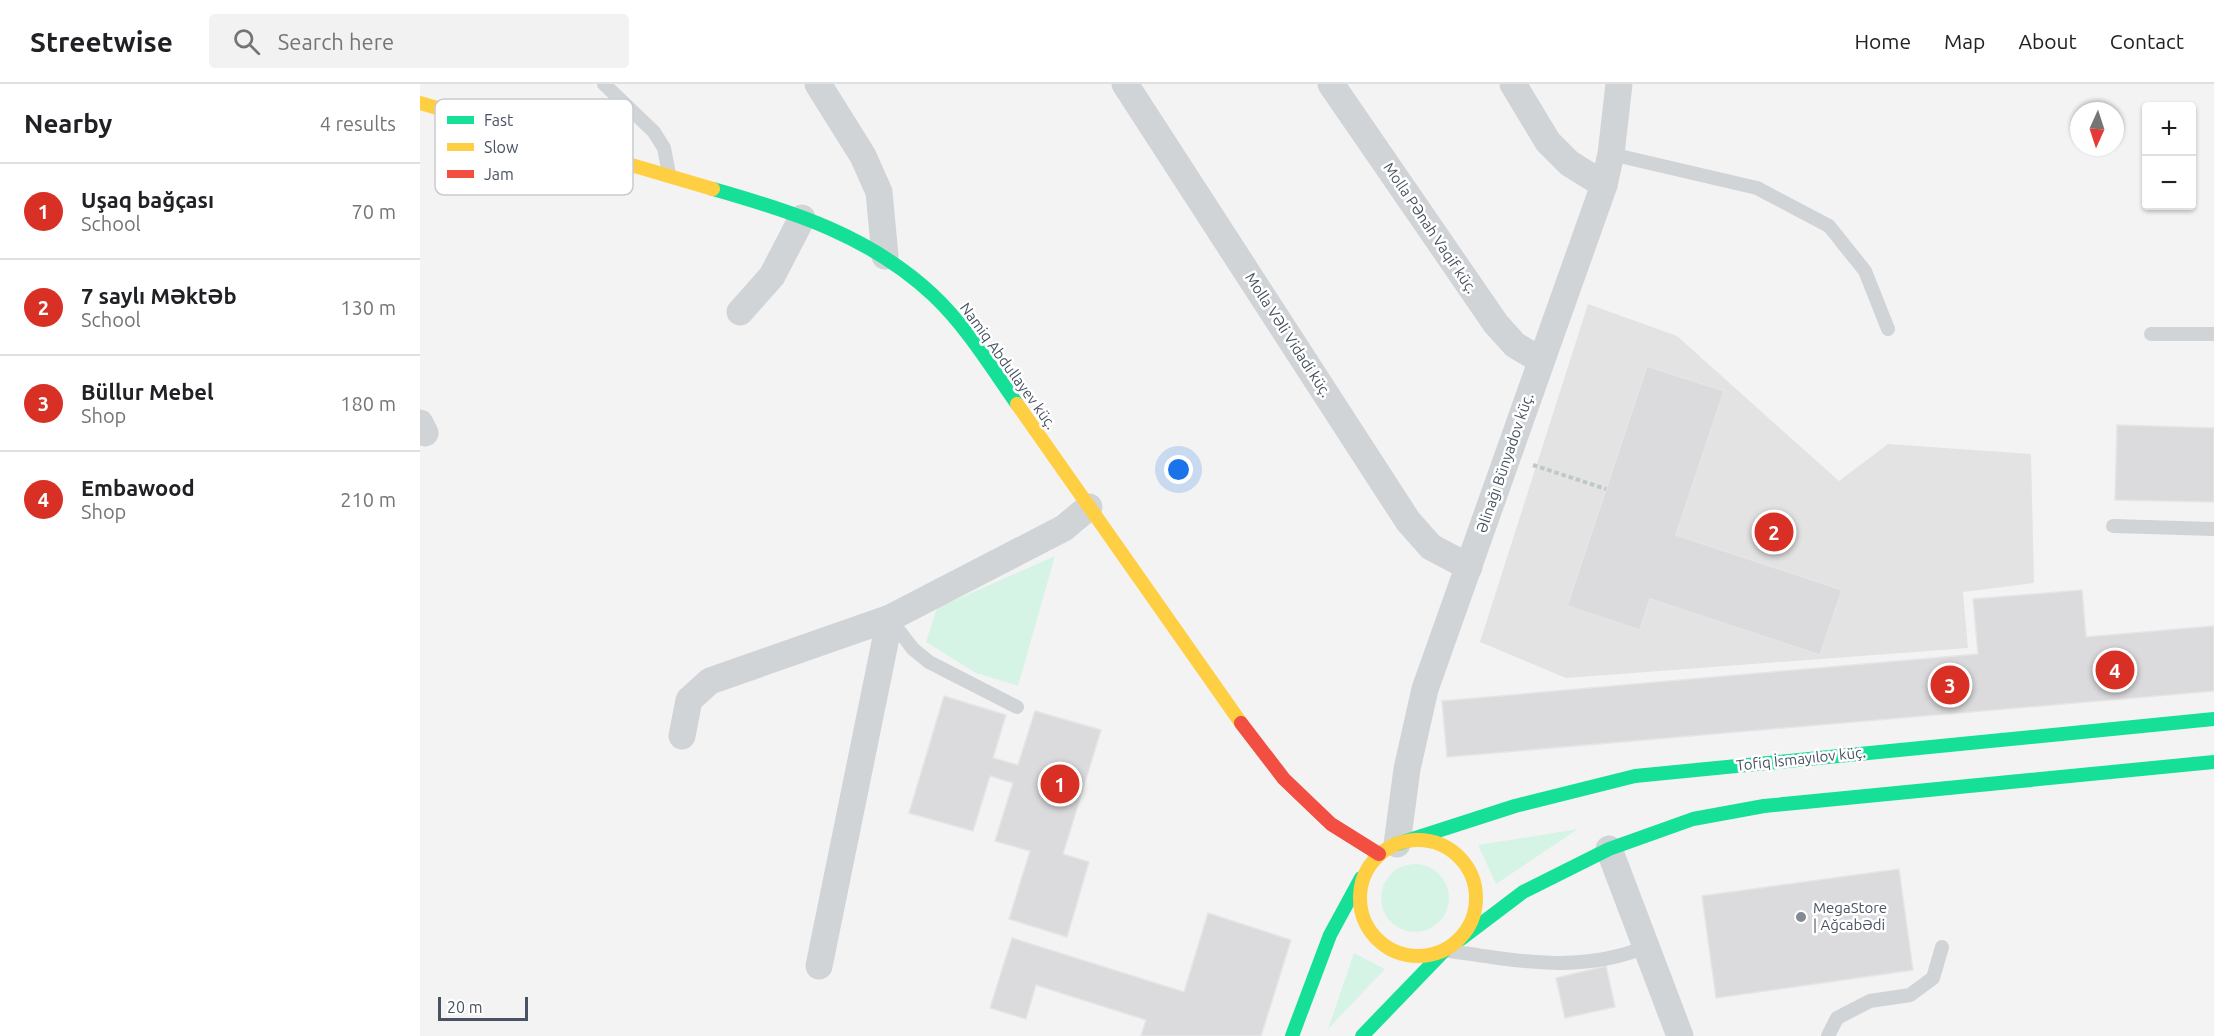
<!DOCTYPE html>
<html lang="en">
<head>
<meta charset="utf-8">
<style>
  :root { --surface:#fff; --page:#f2f2f2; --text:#202124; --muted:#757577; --line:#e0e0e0; --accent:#d93025 }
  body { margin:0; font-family:Ubuntu,sans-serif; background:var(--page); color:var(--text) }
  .controls { position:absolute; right:18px; top:18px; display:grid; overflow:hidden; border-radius:6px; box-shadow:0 2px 4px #0004 }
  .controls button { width:54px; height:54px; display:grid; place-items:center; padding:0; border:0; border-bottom:2px solid var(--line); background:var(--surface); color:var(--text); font:30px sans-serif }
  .compass { position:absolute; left:1650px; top:18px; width:54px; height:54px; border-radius:50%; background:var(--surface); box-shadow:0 2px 4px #0004; rotate:183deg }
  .scale { position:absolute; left:18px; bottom:15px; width:90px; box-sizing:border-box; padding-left:6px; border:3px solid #485262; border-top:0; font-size:16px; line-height:21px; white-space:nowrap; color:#485262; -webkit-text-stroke:4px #fff; paint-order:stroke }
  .you { position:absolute; left:759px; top:386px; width:21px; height:21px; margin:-15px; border:4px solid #fff; border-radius:50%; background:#1a73e8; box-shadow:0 0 0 9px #1a73e833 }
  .badge { display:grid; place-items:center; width:39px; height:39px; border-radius:50%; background:var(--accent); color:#fff; font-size:20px; font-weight:700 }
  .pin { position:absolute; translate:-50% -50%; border:3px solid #fff; box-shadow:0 2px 6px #0006 }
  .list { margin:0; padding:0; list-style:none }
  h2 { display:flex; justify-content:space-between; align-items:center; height:78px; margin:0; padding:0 24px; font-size:26px }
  h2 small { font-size:20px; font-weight:400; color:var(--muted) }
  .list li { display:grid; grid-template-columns:39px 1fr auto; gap:18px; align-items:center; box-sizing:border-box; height:96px; padding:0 24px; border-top:2px solid var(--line) }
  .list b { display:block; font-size:22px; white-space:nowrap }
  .list p { margin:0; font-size:20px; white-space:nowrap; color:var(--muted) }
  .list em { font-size:20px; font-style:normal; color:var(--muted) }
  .icon { flex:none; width:33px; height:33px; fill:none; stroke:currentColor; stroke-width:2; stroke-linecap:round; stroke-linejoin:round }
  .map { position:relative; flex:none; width:1794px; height:952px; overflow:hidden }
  header { display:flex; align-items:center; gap:36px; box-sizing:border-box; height:84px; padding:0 30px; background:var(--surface); border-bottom:2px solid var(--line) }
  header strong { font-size:28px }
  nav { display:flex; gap:33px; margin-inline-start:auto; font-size:21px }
  .search { width:420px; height:54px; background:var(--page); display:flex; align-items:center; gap:15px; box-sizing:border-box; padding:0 21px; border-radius:6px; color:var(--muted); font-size:22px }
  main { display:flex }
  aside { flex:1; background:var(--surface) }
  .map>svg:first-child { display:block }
  .education { fill:#e4e3e4 }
  .green { fill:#d6f4e6 }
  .building { fill:#dbdbdd; stroke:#e5e5e6; stroke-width:1.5 }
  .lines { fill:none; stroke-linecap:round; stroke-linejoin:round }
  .path { stroke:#bcc9c8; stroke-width:4; stroke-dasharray:4.5 3; stroke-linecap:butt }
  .lane { stroke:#d1d4d7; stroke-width:14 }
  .street { stroke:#d1d4d7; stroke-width:27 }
  .fast { stroke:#16e098; stroke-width:14 }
  .slow { stroke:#ffcf43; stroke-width:14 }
  .jam { stroke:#f24e42; stroke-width:14 }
  .poi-dot { fill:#848a95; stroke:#fff; stroke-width:2 }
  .labels { text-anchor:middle; stroke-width:5; stroke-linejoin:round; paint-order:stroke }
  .street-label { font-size:15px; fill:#485262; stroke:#fff }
  .poi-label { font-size:15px; fill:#485262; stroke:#fff; text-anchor:start }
  .key { fill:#fff; stroke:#c8cbd0; stroke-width:1.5 }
  .key-label { font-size:16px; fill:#485262 }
</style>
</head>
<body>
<header>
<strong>Streetwise</strong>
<div class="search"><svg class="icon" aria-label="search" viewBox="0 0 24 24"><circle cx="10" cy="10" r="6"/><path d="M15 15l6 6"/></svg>Search here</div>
<nav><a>Home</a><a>Map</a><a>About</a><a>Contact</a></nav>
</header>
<main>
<aside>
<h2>Nearby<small>4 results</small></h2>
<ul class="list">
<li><span class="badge">1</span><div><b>Uşaq bağçası</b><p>School</p></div><em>70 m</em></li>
<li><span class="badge">2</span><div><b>7 saylı Məktəb</b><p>School</p></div><em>130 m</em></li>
<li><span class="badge">3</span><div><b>Büllur Mebel</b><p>Shop</p></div><em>180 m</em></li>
<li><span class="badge">4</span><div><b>Embawood</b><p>Shop</p></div><em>210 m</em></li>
</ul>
</aside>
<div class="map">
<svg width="1794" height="952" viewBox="0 0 1794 952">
  <rect width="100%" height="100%" fill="#f4f3f3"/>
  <polygon class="education" points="1168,220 1257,252 1419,397 1468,360 1611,370 1614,499 1543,508 1548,564 1146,594 1060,558"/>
  <g class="green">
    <polygon points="635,472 598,602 556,589 506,558 517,524"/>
    <polygon points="1158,745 1076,800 1058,761"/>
    <circle cx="995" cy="814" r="34"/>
    <polygon points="934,869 965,885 908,945"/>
  </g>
  <g class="building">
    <polygon points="1227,282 1304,307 1256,451 1422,506 1400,571 1230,515 1220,546 1147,522"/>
    <polygon points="1697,341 1794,344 1794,418 1695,416"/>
    <polygon points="1662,506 1666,553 1794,542 1794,607 1027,673 1022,617 1558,570 1553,515"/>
    <polygon points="524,612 586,631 573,674 598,681 615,627 681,646 643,770 669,778 647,853 589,835 610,767 575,757 593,699 570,692 553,747 489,729"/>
    <polygon points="1479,785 1493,886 1296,914 1282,812"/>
    <polygon points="788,829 871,856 841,952 721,952 726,936 616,901 606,935 570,924 592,854 764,908"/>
    <polygon points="1186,882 1195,923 1145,934 1136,894"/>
  </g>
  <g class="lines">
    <polyline class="path" points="1113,381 1186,405"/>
    <g class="lane">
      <polyline points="184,0 234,48 244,64 249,90"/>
      <polyline points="1191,70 1337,104 1409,142 1445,187 1468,245"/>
      <polyline points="1731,250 1794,250"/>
      <polyline points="1693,442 1794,445"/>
      <polyline points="470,535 493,565 509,578 597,623"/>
      <path d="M1030 867C1098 877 1162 890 1228 862"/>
      <polyline points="1408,952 1417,934 1450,917 1490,911 1513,894 1522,863"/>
    </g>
    <g class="street">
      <polyline points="398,0 443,72 459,108 465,172"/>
      <polyline points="705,0 988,437 1011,463 1049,483"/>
      <polyline points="911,0 1076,240 1095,261 1120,276"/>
      <polyline points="1093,0 1128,58 1149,79 1184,101"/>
      <polyline points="320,228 352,192 382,134"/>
      <polyline points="0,339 5,349"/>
      <polyline points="262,652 269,616 290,597 470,534 644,444 669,423"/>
      <polyline points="977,760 987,685 1005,605 1184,101 1191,70 1199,0"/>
      <polyline points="1189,765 1260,952"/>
      <polyline points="399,882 470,534"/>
    </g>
    <g class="fast">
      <path d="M293 105C374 128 450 152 513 211 546 242 571 283 597 320"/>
      <polyline points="977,760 1095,722 1215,692 1794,635"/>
      <polyline points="1041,855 1103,808 1189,765 1273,735 1344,722 1794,678"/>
      <polyline points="872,952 910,851 941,794"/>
      <polyline points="942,952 1025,866"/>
    </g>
    <g class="slow">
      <polyline points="0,19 293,105"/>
      <polyline points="597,320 821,639"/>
      <circle cx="998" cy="814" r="58"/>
    </g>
    <polyline class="jam" points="821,639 864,695 911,740 959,770"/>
  </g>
  <circle class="poi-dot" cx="1381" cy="833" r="6"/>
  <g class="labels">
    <g class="street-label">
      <text transform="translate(1010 144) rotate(56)" y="5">Molla Pənah Vaqif küç.</text>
      <text transform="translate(868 251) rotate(57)" y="5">Molla Vəli Vidadi küç.</text>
      <text transform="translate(588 282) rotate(54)" y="5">Namiq Abdullayev küç.</text>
      <text transform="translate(1085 379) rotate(-71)" y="5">Əlinağı Bünyadov küç.</text>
      <text transform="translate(1381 675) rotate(-6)" y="5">Tofiq İsmayılov küç.</text>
    </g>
    <g class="poi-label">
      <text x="1393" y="829">MegaStore<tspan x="1393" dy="17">| Ağcabədi</tspan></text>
    </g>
  </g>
  <rect x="15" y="15" width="198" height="96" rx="9" class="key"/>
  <rect x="27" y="32" width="27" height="8" fill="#16e098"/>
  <rect x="27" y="59" width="27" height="8" fill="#ffcf43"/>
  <rect x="27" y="86" width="27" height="8" fill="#f24e42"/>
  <g class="key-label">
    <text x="64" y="42">Fast</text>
    <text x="64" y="69">Slow</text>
    <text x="64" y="96">Jam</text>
  </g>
</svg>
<div class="controls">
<button>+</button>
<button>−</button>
</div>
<svg class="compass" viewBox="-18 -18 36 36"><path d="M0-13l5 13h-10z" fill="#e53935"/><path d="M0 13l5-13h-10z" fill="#757577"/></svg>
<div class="scale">20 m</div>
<div class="you"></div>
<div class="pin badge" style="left:640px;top:700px">1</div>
<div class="pin badge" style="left:1354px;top:448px">2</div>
<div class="pin badge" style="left:1530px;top:601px">3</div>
<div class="pin badge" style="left:1695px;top:586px">4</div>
</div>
</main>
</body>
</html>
